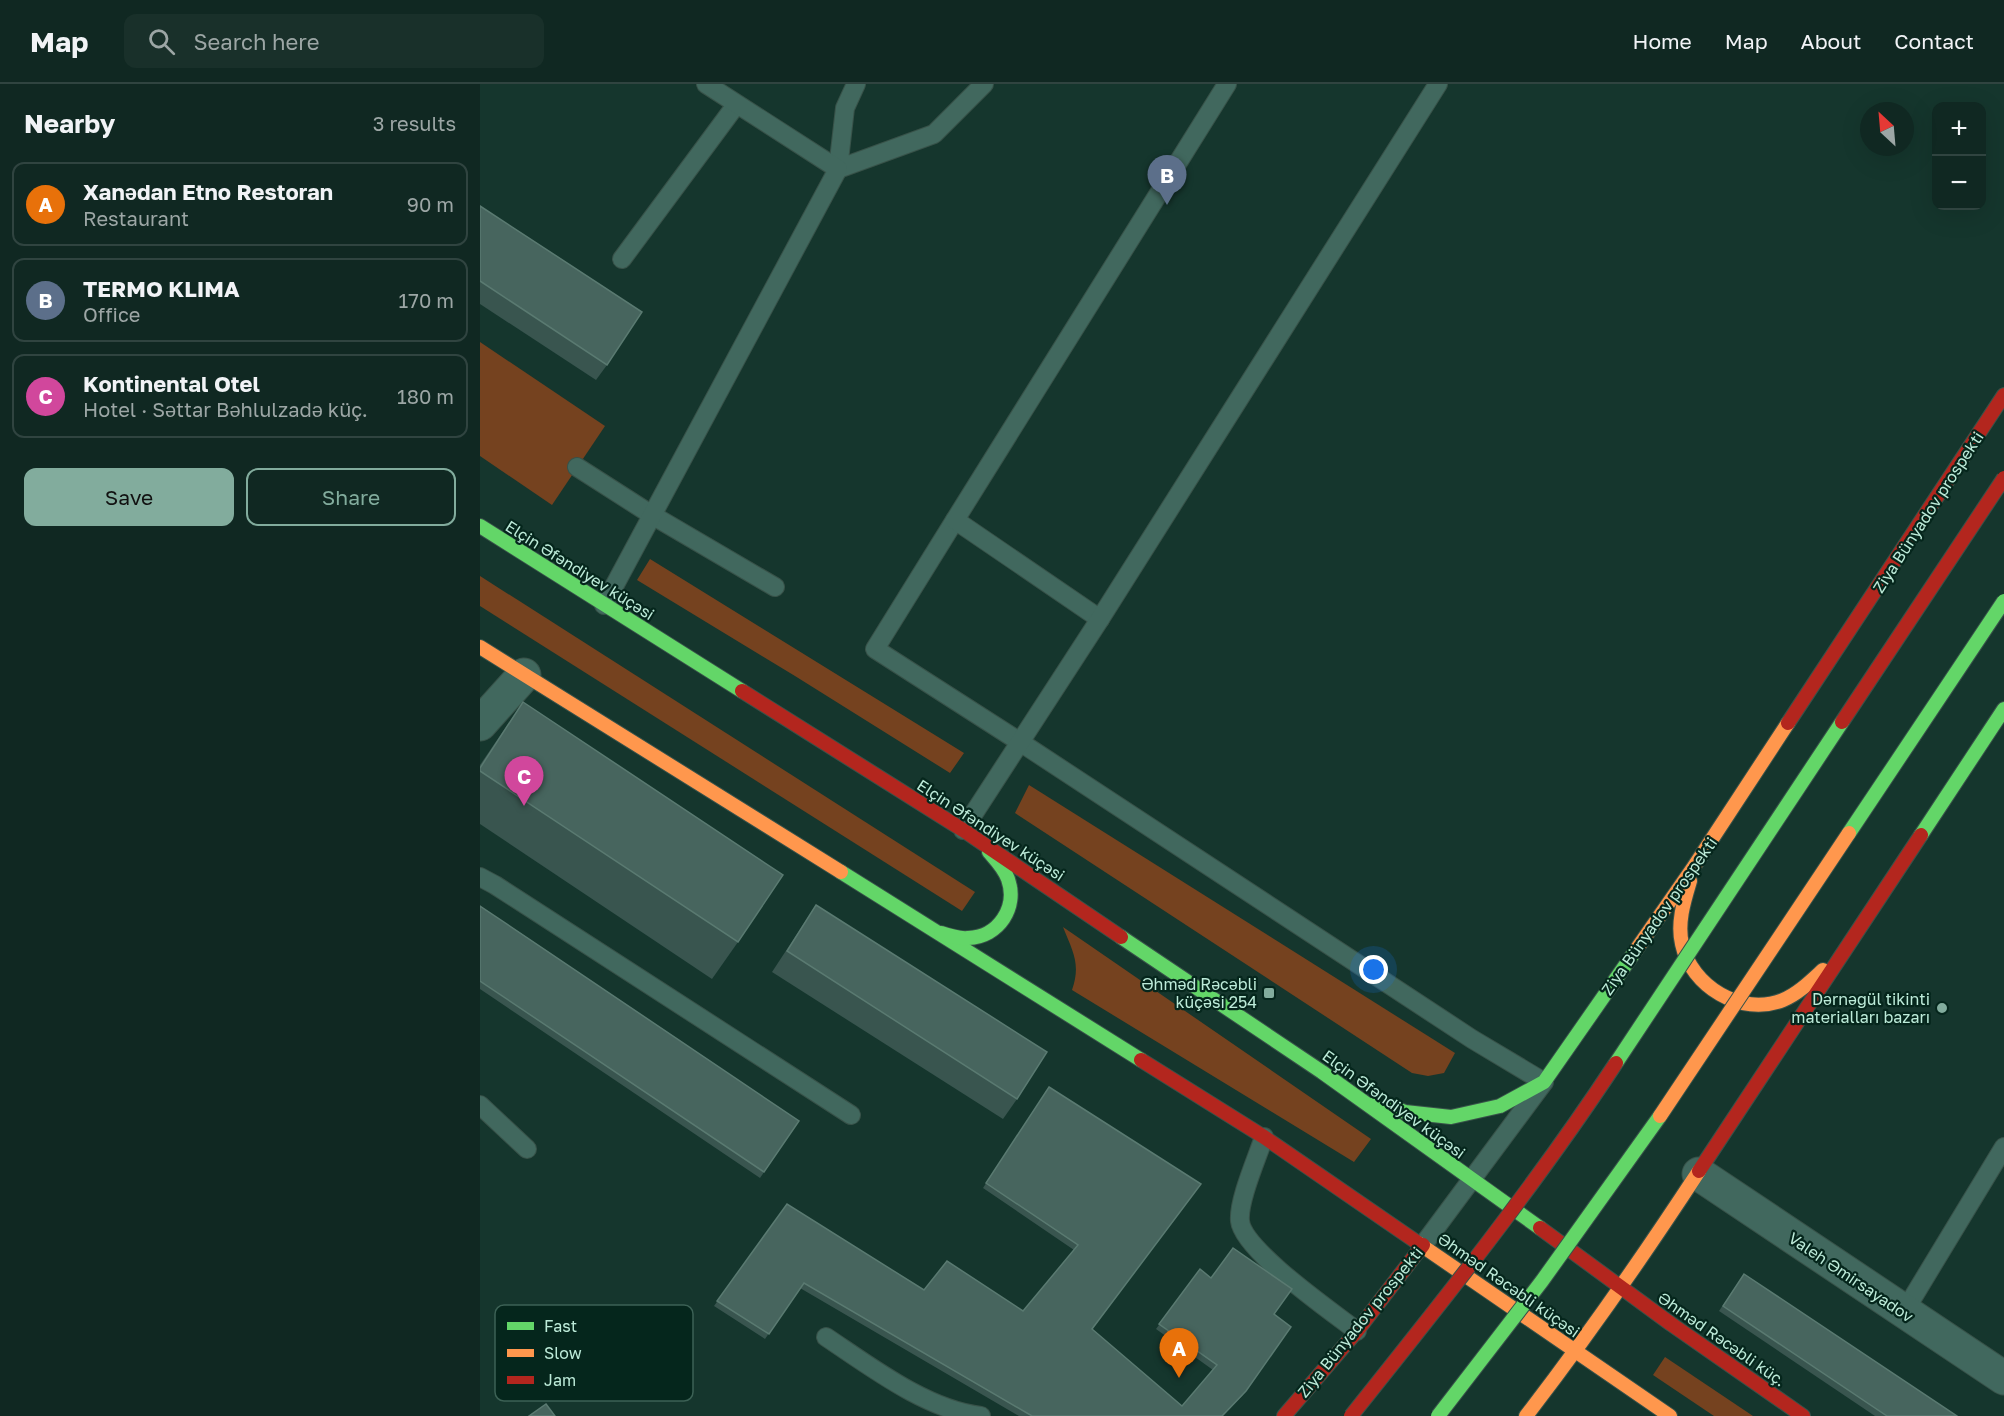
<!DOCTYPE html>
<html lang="en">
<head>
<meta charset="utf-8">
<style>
  :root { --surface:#102822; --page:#19302a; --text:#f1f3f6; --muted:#9ca6a5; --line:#304440; --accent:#82ac9d }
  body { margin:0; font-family:"Golos Text",sans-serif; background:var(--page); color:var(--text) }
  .controls { position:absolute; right:18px; top:18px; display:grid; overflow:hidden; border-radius:12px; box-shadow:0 6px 24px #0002 }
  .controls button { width:54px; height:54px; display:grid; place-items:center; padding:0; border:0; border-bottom:2px solid var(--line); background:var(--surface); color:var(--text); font:30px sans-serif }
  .compass { position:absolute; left:1380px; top:18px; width:54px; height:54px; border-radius:50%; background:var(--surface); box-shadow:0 6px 24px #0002; rotate:334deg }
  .you { position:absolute; left:894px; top:886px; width:21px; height:21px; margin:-15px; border:4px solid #fff; border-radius:50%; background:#1a73e8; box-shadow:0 0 0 9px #1a73e833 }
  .badge { display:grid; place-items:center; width:39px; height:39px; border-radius:50%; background:var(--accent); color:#fff; font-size:20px; font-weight:700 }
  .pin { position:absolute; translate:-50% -50px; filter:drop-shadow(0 2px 3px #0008) }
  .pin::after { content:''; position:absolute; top:32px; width:21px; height:18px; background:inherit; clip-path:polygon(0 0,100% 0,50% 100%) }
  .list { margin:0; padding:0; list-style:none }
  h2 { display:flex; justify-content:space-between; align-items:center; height:78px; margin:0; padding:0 24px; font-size:26px }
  h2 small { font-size:20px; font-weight:400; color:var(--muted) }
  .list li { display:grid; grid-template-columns:39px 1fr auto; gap:18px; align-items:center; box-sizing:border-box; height:84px; margin:0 12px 12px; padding:0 12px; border:2px solid var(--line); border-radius:12px }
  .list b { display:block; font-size:22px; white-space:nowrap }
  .list p { margin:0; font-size:20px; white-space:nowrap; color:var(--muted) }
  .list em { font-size:20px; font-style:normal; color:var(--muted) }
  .actions { display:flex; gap:12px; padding:18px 24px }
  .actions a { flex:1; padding:14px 0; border:2px solid var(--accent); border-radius:12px; text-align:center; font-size:21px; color:var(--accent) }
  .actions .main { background:var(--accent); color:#111 }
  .icon { flex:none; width:33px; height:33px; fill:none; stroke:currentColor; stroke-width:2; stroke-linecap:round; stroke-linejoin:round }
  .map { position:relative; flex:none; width:1524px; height:1332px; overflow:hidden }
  header { display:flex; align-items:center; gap:36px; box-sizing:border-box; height:84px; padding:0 30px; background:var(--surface); border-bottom:2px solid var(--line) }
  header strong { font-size:28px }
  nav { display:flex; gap:33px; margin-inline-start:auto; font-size:21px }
  .search { width:420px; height:54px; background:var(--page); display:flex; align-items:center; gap:15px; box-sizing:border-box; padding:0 21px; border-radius:12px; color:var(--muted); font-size:22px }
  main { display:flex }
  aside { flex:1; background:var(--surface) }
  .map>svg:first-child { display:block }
  .green { fill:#75421f }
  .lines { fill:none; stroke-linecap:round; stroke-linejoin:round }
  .lane-casing { stroke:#385249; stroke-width:20 }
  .street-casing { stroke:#385249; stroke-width:35 }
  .fast-casing { stroke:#385249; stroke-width:16 }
  .slow-casing { stroke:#385249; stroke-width:16 }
  .jam-casing { stroke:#385249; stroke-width:16 }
  .lane { stroke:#41685e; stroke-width:18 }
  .street { stroke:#41685e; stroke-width:33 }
  .fast { stroke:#63d668; stroke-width:14 }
  .slow { stroke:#ff974d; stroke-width:14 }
  .jam { stroke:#b3261e; stroke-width:14 }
  .fast-bridge-casing { stroke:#385249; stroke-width:16; stroke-linecap:butt }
  .slow-bridge-casing { stroke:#385249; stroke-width:16; stroke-linecap:butt }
  .jam-bridge-casing { stroke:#385249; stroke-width:16; stroke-linecap:butt }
  .fast-bridge { stroke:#63d668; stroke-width:14 }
  .slow-bridge { stroke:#ff974d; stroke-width:14 }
  .jam-bridge { stroke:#b3261e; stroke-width:14 }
  .wall { fill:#39554f }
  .building { fill:#47655e; stroke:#5a7a71; stroke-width:1.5 }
  .poi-dot { fill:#82ac9d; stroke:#05261c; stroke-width:2 }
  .labels { text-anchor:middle; stroke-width:4.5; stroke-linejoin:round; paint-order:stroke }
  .street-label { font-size:16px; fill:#bdebd9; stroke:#05261c }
  .poi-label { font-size:16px; fill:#bdebd9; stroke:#05261c; text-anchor:end }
  .key { fill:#05261c; stroke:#3c6155; stroke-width:1.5 }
  .key-label { font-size:16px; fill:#bdebd9 }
</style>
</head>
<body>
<header>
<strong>Map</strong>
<div class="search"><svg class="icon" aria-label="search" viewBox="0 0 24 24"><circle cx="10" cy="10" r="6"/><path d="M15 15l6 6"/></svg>Search here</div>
<nav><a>Home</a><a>Map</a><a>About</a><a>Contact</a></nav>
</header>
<main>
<aside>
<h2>Nearby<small>3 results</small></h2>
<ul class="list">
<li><span class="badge" style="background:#e8710a">A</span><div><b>Xanədan Etno Restoran</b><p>Restaurant</p></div><em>90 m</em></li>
<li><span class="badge" style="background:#5c6f8a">B</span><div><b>TERMO KLIMA</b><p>Office</p></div><em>170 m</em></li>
<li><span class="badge" style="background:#d1479c">C</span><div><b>Kontinental Otel</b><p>Hotel · Səttar Bəhlulzadə küç.</p></div><em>180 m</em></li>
</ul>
<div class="actions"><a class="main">Save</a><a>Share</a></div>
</aside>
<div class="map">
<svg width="1524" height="1332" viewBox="0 0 1524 1332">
  <rect width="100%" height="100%" fill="#15362d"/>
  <g class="green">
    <polygon points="0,258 125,342 72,421 0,372"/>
    <polygon points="170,475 484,669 470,689 315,592 157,496"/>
    <polygon points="0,492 495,808 482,827 0,522"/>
    <polygon points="549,701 975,969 964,989 948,992 932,989 535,729"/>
    <path d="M583 843 891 1055 874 1078 592 906C601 880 593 868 583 843Z"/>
    <polygon points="1185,1273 1273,1332 1234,1332 1173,1291"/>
  </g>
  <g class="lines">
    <g class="lane-casing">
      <g id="lane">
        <polyline points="376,0 365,24 358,85 454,50 504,0"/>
        <polyline points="142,175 256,21"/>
        <polyline points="97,383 172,431 295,503"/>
        <polyline points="475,436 395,565 540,658 992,955 1064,998 943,1161"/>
        <polyline points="124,521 358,85 226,0"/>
        <polyline points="620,535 475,436 747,0"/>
        <polyline points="483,746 620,535 958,0"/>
        <polyline points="0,793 15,801 371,1031"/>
        <polyline points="0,1021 47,1065"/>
        <path d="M784 1053C777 1074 758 1117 760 1137 763 1166 851 1227 877 1247"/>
        <polyline points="1424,1228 1524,1063"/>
        <path d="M346 1253C391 1283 447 1326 501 1332"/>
      </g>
    </g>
    <g class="street-casing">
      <g id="street">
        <polyline points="0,640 44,591"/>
        <polyline points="1219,1090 1524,1294"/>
      </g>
    </g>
    <g class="fast-casing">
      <g id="fast">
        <polyline points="0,442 262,607"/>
        <polyline points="1441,751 1524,625"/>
        <polyline points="361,788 661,976"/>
        <path d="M461 849C470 852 479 855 488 854 519 853 538 823 528 795 524 784 516 776 509 768"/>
        <polyline points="641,853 842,988 1060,1144"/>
        <polyline points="897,1017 925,1028 971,1033 1020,1022 1064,998 1156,866"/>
      </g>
    </g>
    <g class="slow-casing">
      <g id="slow">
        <polyline points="0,563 361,788"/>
        <path d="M1210 797C1204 817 1197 839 1202 860 1211 902 1261 933 1303 916 1318 910 1331 897 1343 886"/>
        <polyline points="1156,866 1213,784 1308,639"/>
        <polyline points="938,1159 1190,1332"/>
        <path d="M1046 1332C1107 1253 1164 1171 1219 1087"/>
      </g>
    </g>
    <g class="jam-casing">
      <g id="jam">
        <polyline points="262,607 483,746 641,853"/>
        <polyline points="1308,639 1524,311"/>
        <polyline points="661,976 784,1053 938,1159"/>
        <polyline points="1219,1087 1441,751"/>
        <polyline points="1060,1144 1191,1240 1323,1332"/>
        <polyline points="804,1332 877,1247 943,1161"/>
      </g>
    </g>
    <use href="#lane" class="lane"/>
    <use href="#street" class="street"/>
    <use href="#fast" class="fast"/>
    <use href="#slow" class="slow"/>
    <use href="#jam" class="jam"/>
    <g class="fast-bridge-casing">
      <g id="fast-bridge">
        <polyline points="1369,749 1524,517"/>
        <polyline points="1136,979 1362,638"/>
        <polyline points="958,1332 1062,1197 1180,1032"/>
      </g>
    </g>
    <g class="slow-bridge-casing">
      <polyline id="slow-bridge" points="1180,1032 1369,749"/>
    </g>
    <g class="jam-bridge-casing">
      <g id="jam-bridge">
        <polyline points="1362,638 1524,394"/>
        <path d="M871 1332C963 1217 1055 1102 1136 979"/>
      </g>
    </g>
    <use href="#fast-bridge" class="fast-bridge"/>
    <use href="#slow-bridge" class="slow-bridge"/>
    <use href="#jam-bridge" class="jam-bridge"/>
  </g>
  <g class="wall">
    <polygon points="0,122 127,281 116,296 0,220"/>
    <polygon points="43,618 258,858 232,895 0,740 0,681"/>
    <polygon points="336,821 537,1015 523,1035 292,888"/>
    <polygon points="0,822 319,1037 280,1094 0,905"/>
    <polygon points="569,1003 721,1100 612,1245 702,1322 733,1286 676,1245 720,1185 731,1194 794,1230 811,1243 762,1312 743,1332 539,1332 320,1204 285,1255 234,1222 307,1120 444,1206 543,1227 594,1166 503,1104"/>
    <polygon points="1264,1190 1477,1332 1395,1332 1239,1227"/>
  </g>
  <g class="building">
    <polygon points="0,122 162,228 127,281 0,197"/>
    <polygon points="43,618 303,791 258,858 0,687 0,684"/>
    <polygon points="336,821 567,968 537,1015 307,867"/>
    <polygon points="0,822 319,1037 284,1088 0,897"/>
    <polygon points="569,1003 721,1100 612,1245 702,1322 737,1281 679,1240 720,1185 731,1194 753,1164 812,1205 794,1230 811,1243 766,1307 742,1332 552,1332 324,1199 289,1250 237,1217 307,1120 444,1206 467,1177 543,1227 598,1161 506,1099"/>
    <polygon points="1264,1190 1477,1332 1407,1332 1243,1222"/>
    <polygon points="66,1320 75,1332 49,1332"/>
  </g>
  <g class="poi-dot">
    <rect x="783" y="903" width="12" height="12" rx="3"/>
    <circle cx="1462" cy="924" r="6"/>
  </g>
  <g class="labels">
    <g class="street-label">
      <text transform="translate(1448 428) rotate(-57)" y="6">Ziya Bünyadov prospekti</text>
      <text transform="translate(100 486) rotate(32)" y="6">Elçin Əfəndiyev küçəsi</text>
      <text transform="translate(511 746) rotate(33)" y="6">Elçin Əfəndiyev küçəsi</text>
      <text transform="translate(1179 832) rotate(-55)" y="6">Ziya Bünyadov prospekti</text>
      <text transform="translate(914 1020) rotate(36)" y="6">Elçin Əfəndiyev küçəsi</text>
      <text transform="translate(1371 1193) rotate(34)" y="6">Valeh Əmirsayadov</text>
      <text transform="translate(1029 1201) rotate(35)" y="6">Əhməd Rəcəbli küçəsi</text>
      <text transform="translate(880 1238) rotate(-51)" y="6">Ziya Bünyadov prospekti</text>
      <text transform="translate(1242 1255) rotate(35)" y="6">Əhməd Rəcəbli küç.</text>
    </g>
    <g class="poi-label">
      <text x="777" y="906">Əhməd Rəcəbli<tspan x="777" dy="18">küçəsi 254</tspan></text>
      <text x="1450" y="921">Dərnəgül tikinti<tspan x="1450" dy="18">materialları bazarı</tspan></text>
    </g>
  </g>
  <rect x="15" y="1221" width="198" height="96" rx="9" class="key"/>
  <rect x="27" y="1238" width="27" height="8" fill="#63d668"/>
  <rect x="27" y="1265" width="27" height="8" fill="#ff974d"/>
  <rect x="27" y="1292" width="27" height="8" fill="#b3261e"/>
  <g class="key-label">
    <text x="64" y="1248">Fast</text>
    <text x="64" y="1275">Slow</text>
    <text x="64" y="1302">Jam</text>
  </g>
</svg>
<div class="controls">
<button>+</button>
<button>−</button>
</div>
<svg class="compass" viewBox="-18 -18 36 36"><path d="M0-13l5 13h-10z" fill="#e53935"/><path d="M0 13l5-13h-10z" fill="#9ca6a5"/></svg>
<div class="you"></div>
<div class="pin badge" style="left:699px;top:1294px;background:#e8710a">A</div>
<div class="pin badge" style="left:687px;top:121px;background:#5c6f8a">B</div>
<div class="pin badge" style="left:44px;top:722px;background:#d1479c">C</div>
</div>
</main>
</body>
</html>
